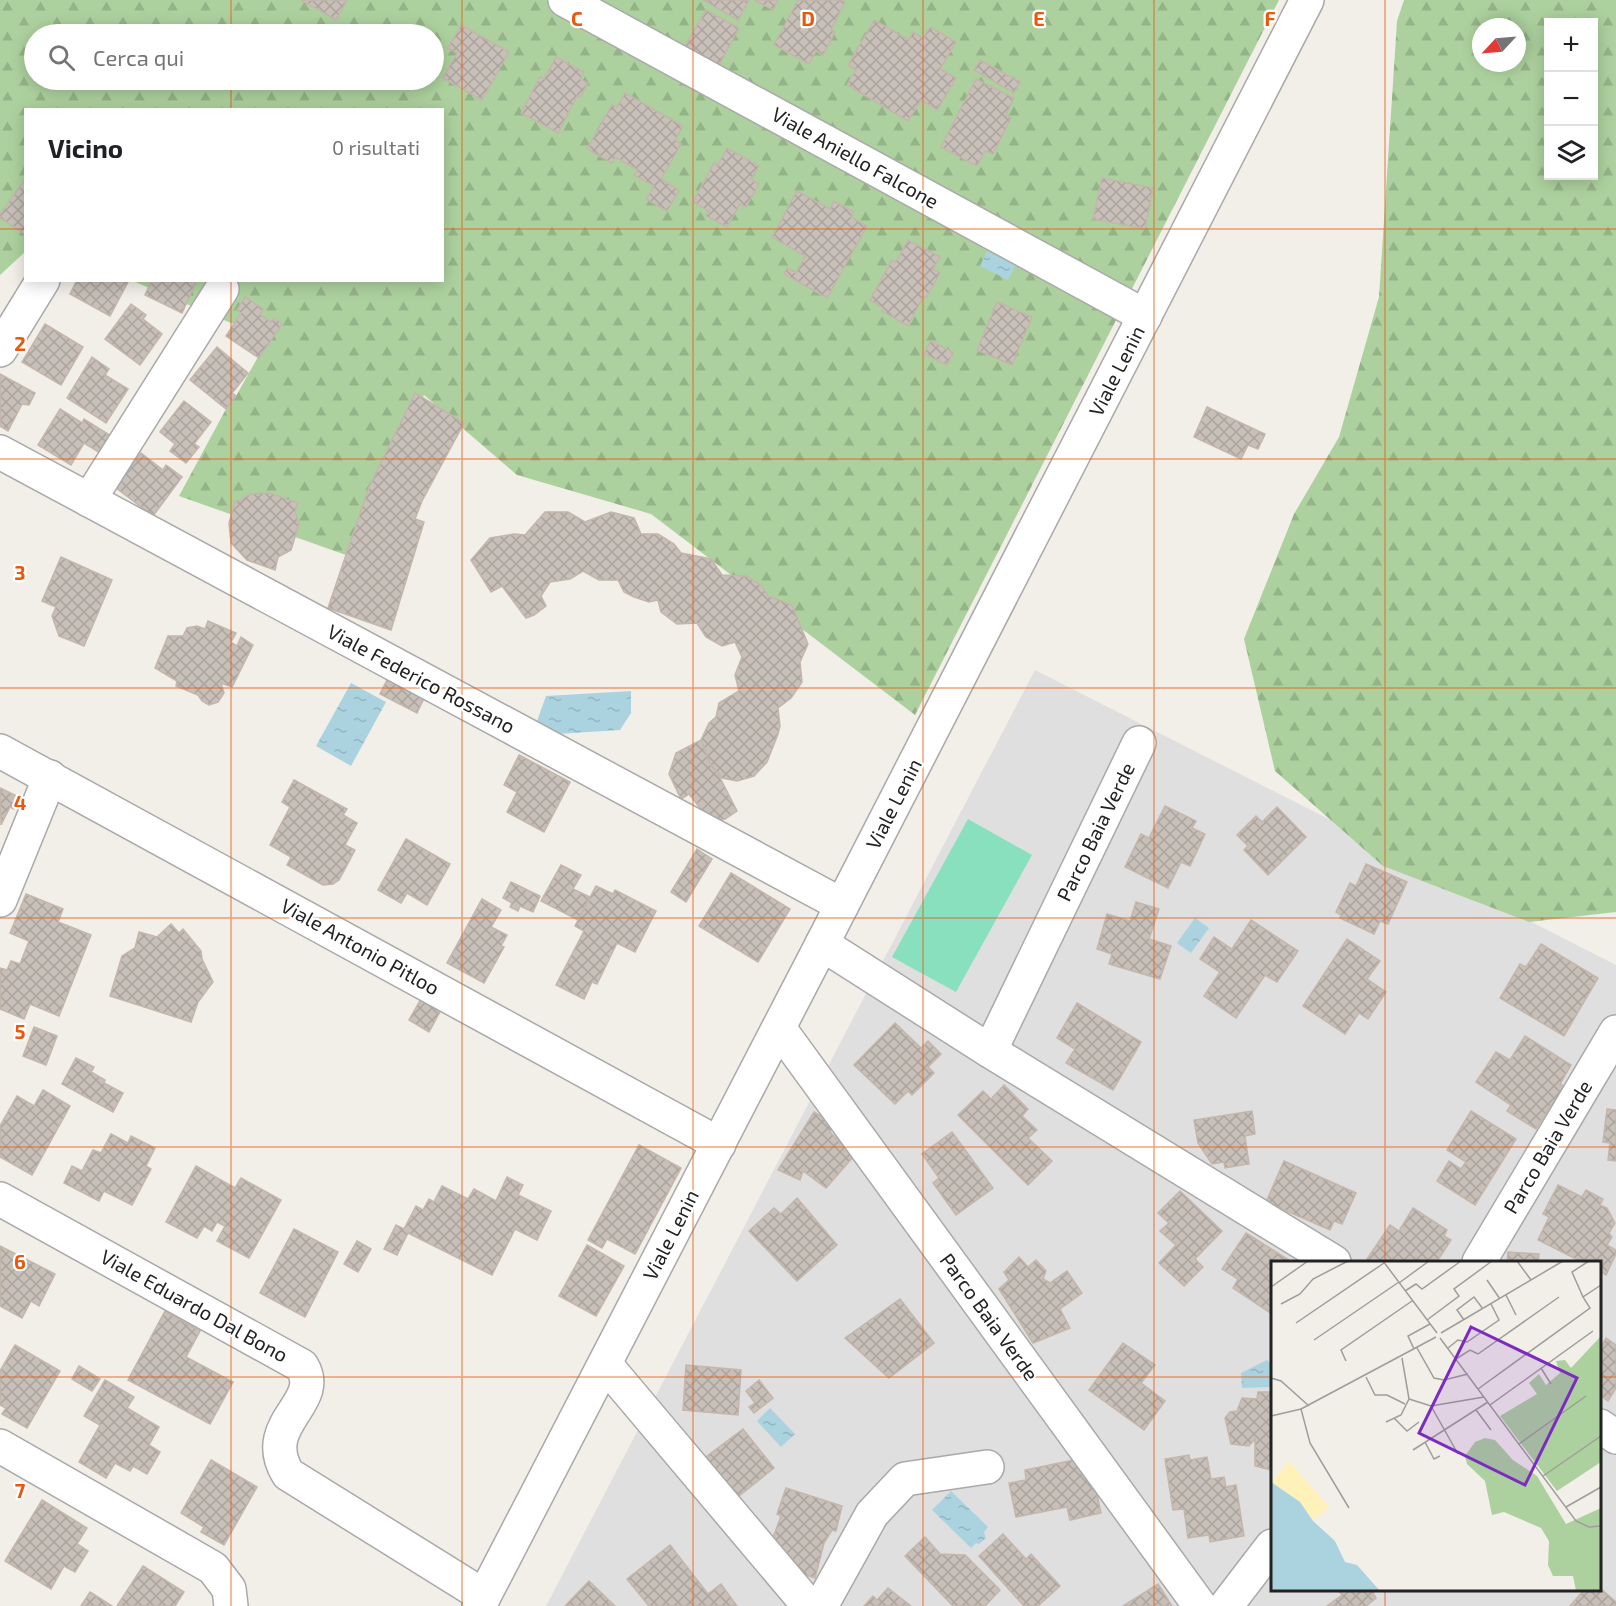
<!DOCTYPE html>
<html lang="it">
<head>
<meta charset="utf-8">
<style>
  :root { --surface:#fff; --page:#f2f2f2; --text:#202124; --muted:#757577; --line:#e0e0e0 }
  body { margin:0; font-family:"Exo 2",sans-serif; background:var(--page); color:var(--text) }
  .controls { position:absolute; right:18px; top:18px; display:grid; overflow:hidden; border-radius:0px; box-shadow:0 3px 15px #0003 }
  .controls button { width:54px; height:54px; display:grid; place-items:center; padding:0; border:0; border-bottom:2px solid var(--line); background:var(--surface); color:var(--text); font:30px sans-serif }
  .compass { position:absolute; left:1472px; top:18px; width:54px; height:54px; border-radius:50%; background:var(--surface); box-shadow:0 3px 15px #0003; rotate:244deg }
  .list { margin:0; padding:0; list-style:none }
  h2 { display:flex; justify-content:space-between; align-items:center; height:78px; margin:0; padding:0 24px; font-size:26px }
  h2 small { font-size:20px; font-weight:400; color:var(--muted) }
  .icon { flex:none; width:33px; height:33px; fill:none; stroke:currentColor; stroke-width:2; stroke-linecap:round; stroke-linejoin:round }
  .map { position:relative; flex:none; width:1616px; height:1606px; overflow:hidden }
  .search { position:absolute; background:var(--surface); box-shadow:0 3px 15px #0003; left:24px; top:24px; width:420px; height:66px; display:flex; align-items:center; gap:15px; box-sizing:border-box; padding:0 21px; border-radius:33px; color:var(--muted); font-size:22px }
  .panel { position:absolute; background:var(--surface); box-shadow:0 3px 15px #0003; left:24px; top:108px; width:420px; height:174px; border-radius:0px }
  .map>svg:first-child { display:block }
  .residential { fill:#e0dfdf; fill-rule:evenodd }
  .forest { fill:url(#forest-firs); fill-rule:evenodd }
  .pitch { fill:#88e0be }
  .water { fill:url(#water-ripples) }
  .building { fill:url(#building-cross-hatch); stroke:#c4b6ab; stroke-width:1.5 }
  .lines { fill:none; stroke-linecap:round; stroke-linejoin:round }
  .minor-casing { stroke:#a9a9a9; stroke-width:36 }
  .minor { stroke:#fff; stroke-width:33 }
  .grid { fill:none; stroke:#e8590c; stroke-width:1.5; stroke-opacity:0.55 }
  .labels { text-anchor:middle; stroke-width:4.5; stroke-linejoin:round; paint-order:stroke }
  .street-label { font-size:20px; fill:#222; stroke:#fff }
  .inset-road { fill:none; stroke:#9f9d99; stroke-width:1.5 }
  .view { fill:#7b2cbf; fill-opacity:0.15; stroke:#7b2cbf; stroke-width:3 }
  .inset-edge { fill:none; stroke:#222; stroke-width:3 }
  .grid-label { font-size:20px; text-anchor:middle; font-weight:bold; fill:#e8590c; stroke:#fff; stroke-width:4.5; stroke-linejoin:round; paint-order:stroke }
</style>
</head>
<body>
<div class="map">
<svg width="1616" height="1606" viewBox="0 0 1616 1606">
  <defs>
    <pattern id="forest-firs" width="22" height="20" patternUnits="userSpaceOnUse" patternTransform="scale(1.5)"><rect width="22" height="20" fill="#add19e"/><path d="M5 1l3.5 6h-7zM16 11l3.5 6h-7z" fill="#95b388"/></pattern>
    <pattern id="water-ripples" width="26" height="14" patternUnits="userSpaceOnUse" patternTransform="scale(1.5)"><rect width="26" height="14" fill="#aad3df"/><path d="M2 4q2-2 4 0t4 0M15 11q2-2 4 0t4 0" fill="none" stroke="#92b5bf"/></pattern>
    <pattern id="building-cross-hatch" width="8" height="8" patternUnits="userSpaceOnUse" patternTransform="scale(1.5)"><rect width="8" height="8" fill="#c7bfb8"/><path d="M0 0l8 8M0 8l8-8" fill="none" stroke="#aba49e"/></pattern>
  </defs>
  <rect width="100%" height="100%" fill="#f2efe9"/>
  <path class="residential" d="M1035 670 1616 965V1606H546ZM1272 1262H1600V1590H1272Z"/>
  <g class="forest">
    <path d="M0 0H1279L915 715 651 514 517 475 424 395 346 555 179 496 226 409 236 396 268 339 133 281 442 280V110H26L25 252 0 275ZM34 34H434V80H34Z"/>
    <path d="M1404 0H1616V912L1529 922 1383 866 1275 771 1244 639 1294 514 1339 437 1379 297 1397 21ZM1548 22H1594V176H1548ZM1481 27H1517V63H1481Z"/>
  </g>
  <polygon class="pitch" points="968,819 1032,855 956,992 892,957"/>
  <g class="water">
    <polygon points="987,251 1016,265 1008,280 980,266"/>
    <polygon points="351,683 386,702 351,766 316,746"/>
    <polygon points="631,691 631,713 620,730 557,734 536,724 546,696"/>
    <polygon points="1195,918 1209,928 1191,953 1177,943"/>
    <polygon points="1267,1360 1272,1365 1272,1387 1242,1388 1241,1373"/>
    <polygon points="770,1408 795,1434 781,1447 757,1421"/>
    <polygon points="951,1491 988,1527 984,1532 986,1538 979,1544 976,1543 971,1548 932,1510"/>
  </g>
  <g class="building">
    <polygon points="301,0 347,0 336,20"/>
    <polygon points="703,0 749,0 738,20"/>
    <polygon points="754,0 778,0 773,10"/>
    <polygon points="798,0 841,0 845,2 831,30 835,32 823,55 816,51 809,64 774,45"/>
    <polygon points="706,10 739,28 719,65 685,46"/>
    <polygon points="874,20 909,40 913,32 923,38 930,27 956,42 940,69 956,78 937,110 921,100 908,121 847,85 856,69 848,65"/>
    <polygon points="461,25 509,52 482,100 443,78 457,53 448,48"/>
    <polygon points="556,57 584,72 580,79 588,83 580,97 577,96 558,133 521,113 540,77 544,79"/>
    <polygon points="980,60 1020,82 1014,93 974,70"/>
    <polygon points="976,79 1014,98 1006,115 1011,118 993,154 985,151 977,166 941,147"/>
    <polygon points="625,93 683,126 675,140 681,144 661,179 679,190 667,211 646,199 654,186 634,175 638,170 615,157 612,163 587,149 612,105 617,107"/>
    <polygon points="727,148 759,166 751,179 759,184 746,207 740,204 727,227 706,216 709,211 693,202 714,163 718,165"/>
    <polygon points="26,178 26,235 0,218 0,214"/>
    <polygon points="1102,178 1153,188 1145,229 1093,219"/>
    <polygon points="797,191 830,209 834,201 854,212 851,217 867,226 827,298 784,274 787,268 796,273 805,256 772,237"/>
    <polygon points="908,240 940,257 933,269 940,273 926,298 923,297 908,326 882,311 883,308 870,300 892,260 896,262"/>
    <polygon points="77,280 129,280 110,316 70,294"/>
    <polygon points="152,280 197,280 182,313 145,295"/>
    <polygon points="245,297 263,309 260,314 271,322 274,318 282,324 259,358 226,336 241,313 237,310"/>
    <polygon points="997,302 1032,317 1012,365 977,350"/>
    <polygon points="131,304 146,315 143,319 162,334 140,365 105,339"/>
    <polygon points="45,324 83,347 61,385 22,362"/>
    <polygon points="931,341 953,352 947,365 924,354"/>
    <polygon points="217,347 248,373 232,393 236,396 226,409 190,380"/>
    <polygon points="92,357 109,369 105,375 128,389 106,423 67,398"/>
    <polygon points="0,374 35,393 29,405 22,404 8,431 0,426"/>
    <polygon points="415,393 464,423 422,501 415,519 424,522 391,630 328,608 369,487"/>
    <polygon points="184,401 211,422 194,444 199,447 186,463 170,451 175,444 160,432"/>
    <polygon points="1207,407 1265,434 1258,449 1248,445 1241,459 1194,437"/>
    <polygon points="60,409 82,423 84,419 116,439 105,456 84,443 71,465 38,445"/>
    <polygon points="141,453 163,470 166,465 182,477 153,516 115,487"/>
    <polygon points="269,493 298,503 295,511 299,524 291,550 278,557 275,570 247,560 231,543 229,523 235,502 251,494"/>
    <polygon points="545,512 568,512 585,522 611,512 634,518 641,534 658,534 674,544 681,553 711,559 722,575 746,576 762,586 768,596 792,605 808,644 800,662 802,682 791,698 778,708 780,726 778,734 767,762 754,776 737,781 722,778 710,764 701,740 709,723 716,717 719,703 739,691 735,675 742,657 735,642 722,646 706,637 697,623 677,624 661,612 658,600 649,602 634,597 624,592 618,580 599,580 583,571 570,579 550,582 541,596 546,606 534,615 526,618 502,586 491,592 471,560 490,538 514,534 525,535"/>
    <polygon points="61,557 112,580 84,646 59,636 52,616 56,607 42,601"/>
    <polygon points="208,621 236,633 231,642 237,646 241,637 253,645 232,687 221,683 224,693 218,702 209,705 202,701 198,695 176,686 177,681 155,668 168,636 183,636 187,628 197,626 205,629"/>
    <polygon points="391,672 427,692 417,713 380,694"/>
    <polygon points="701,740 710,764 718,774 737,811 725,819 711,822 689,794 681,799 669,774 676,753"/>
    <polygon points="519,755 570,782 544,832 507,812 517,792 504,785"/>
    <polygon points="294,780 347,809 343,815 357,823 345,845 355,850 339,880 333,884 323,885 287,865 291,857 270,845 290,807 282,802"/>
    <polygon points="0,788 19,797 14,809 10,807 1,825"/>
    <polygon points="1165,806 1196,821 1192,828 1205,834 1190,866 1181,862 1168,888 1125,867 1141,834 1149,838"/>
    <polygon points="1277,807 1306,837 1268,875 1244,850 1248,846 1237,835 1256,816 1262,822"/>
    <polygon points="406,839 450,864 427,905 407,893 401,903 378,890"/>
    <polygon points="697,849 712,859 686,902 671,892"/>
    <polygon points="1366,864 1407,882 1388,924 1380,921 1374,934 1340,918 1341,915 1336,912 1350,883 1356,886"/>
    <polygon points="561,865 581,875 573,889 590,897 578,920 541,901"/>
    <polygon points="731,873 790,909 758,962 699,926"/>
    <polygon points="511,882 540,896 533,912 520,906 518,911 510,907 512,903 503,898"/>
    <polygon points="596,886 613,894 615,890 656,911 635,952 617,943 597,984 592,982 584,999 556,985 584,931 575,926"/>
    <polygon points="26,894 63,909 58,922 91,935 59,1016 30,1004 24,1019 0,1009 0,968 7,970 11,961 20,964 29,941 10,933"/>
    <polygon points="482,899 501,910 491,927 507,935 501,946 504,947 484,983 447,963"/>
    <polygon points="1136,902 1159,909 1149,939 1171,946 1160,979 1109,964 1112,954 1097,949 1107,914 1130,921"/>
    <polygon points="1251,920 1298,951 1277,982 1265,975 1236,1018 1204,996 1220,972 1200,959 1214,937 1232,949"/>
    <polygon points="171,924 179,933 183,929 201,951 202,959 213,982 198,1002 191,1022 110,996 122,956 135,948 139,932 157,937"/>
    <polygon points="1347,939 1380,961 1367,979 1386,992 1368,1019 1359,1013 1345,1034 1303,1006"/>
    <polygon points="1541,944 1598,978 1564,1036 1500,998 1520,964 1526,967"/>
    <polygon points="422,997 442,1008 429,1032 409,1020"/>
    <polygon points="1077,1003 1141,1042 1113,1090 1066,1063 1075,1049 1057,1038"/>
    <polygon points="895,1023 921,1048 928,1041 941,1054 928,1067 934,1073 912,1095 908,1091 895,1104 854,1065"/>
    <polygon points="34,1027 57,1036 46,1065 23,1056"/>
    <polygon points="1525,1036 1571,1065 1560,1084 1568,1089 1556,1108 1551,1105 1536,1129 1507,1111 1511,1105 1476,1082 1496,1052 1510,1060"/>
    <polygon points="76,1058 94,1067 91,1072 105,1080 104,1083 123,1093 113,1112 62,1084"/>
    <polygon points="1004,1085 1028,1109 1022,1116 1037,1130 1028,1138 1052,1161 1028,1185 958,1115 983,1091 991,1099"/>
    <polygon points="43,1090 70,1106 32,1175 0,1157 0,1126 17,1096 34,1106"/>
    <polygon points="1607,1109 1616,1110 1616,1161 1608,1160 1610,1143 1603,1142"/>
    <polygon points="1252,1111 1255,1134 1245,1136 1249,1164 1225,1168 1224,1162 1212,1164 1198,1143 1194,1120"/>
    <polygon points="1471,1111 1516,1139 1475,1205 1437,1181 1449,1161 1461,1169 1466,1162 1447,1150"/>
    <polygon points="814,1112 834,1124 830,1132 854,1156 826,1188 803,1171 800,1180 778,1170"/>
    <polygon points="952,1132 993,1188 956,1215 933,1183 939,1178 922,1154"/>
    <polygon points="111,1134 128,1143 131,1136 155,1148 146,1166 151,1169 132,1205 104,1191 99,1201 64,1183 72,1166 82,1171 93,1150 101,1153"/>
    <polygon points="639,1145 681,1168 635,1254 607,1239 602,1248 588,1240"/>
    <polygon points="1284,1161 1356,1193 1342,1224 1334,1221 1330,1230 1266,1202"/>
    <polygon points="196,1166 235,1188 241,1178 281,1200 249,1258 217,1241 225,1226 217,1222 212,1231 204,1226 197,1238 166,1222"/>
    <polygon points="507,1177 523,1185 518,1195 551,1211 537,1240 515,1229 492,1275 408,1233 397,1255 384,1249 396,1225 404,1229 416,1206 423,1210 429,1199 434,1202 442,1186 468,1199 474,1189 496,1201"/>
    <polygon points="1558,1185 1582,1197 1586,1190 1603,1199 1600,1205 1607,1208 1615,1223 1609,1233 1612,1237 1607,1245 1616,1250 1616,1254 1606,1275 1600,1271 1600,1262 1582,1262 1538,1240 1549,1217 1543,1214"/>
    <polygon points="1180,1191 1222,1231 1195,1259 1203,1267 1184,1286 1159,1263 1176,1245 1160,1231 1169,1223 1158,1213"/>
    <polygon points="797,1198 837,1245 797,1281 749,1231 774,1208 781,1214"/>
    <polygon points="1413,1208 1447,1230 1444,1236 1451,1240 1438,1260 1441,1262 1365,1262 1390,1225 1399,1231"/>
    <polygon points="294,1229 338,1252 305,1317 260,1293"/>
    <polygon points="1246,1233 1292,1262 1272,1262 1272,1314 1233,1288 1238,1279 1222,1269"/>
    <polygon points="357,1241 371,1249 358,1272 344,1264"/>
    <polygon points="587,1245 624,1266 596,1316 559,1296"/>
    <polygon points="0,1246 55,1274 39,1306 31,1301 22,1318 0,1306"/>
    <polygon points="1508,1252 1539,1254 1538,1262 1507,1262"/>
    <polygon points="1019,1257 1028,1267 1036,1260 1046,1271 1043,1279 1050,1283 1067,1271 1082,1293 1060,1309 1070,1328 1033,1343 999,1289 1009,1280 1004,1272"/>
    <polygon points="900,1299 934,1343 889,1378 845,1338"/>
    <polygon points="165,1311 200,1331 186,1357 233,1382 210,1424 128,1380"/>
    <polygon points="1606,1338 1616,1345 1616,1388 1608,1401 1600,1395 1600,1349"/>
    <polygon points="1123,1343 1155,1365 1141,1383 1165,1401 1144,1430 1089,1390"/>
    <polygon points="15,1345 60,1371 27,1428 2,1414 6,1408 0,1405 0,1371"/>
    <polygon points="686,1365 741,1370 738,1415 683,1410"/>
    <polygon points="79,1366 100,1379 92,1391 72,1379"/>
    <polygon points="105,1380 134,1397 127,1408 159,1427 149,1445 160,1452 147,1474 133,1466 130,1471 115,1463 106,1478 79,1462 100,1425 84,1416"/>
    <polygon points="759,1380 773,1398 754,1413 749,1407 755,1403 746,1391"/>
    <polygon points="1258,1392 1271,1392 1272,1409 1269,1417 1272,1428 1271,1470 1255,1466 1255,1439 1249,1446 1231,1444 1225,1418 1230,1412 1237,1411 1242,1398 1257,1399"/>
    <polygon points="743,1429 774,1468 734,1500 702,1460"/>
    <polygon points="1189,1455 1190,1460 1207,1457 1211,1479 1224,1477 1226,1487 1236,1485 1244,1536 1210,1542 1209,1535 1188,1538 1184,1509 1173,1510 1165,1459"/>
    <polygon points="1079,1459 1083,1478 1093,1476 1101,1513 1070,1520 1067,1507 1016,1517 1009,1483 1026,1480 1025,1470"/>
    <polygon points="211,1460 257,1487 224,1545 201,1532 204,1527 181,1513"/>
    <polygon points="786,1488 842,1506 836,1531 832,1530 824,1543 815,1578 785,1568 771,1543 781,1516 777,1514"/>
    <polygon points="42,1500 87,1528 77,1544 88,1551 75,1572 64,1566 51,1589 5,1561"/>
    <polygon points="1003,1534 1026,1559 1031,1554 1060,1586 1038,1606 1024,1606 979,1556"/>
    <polygon points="925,1537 940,1554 965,1555 1000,1590 985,1606 953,1606 905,1556"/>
    <polygon points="670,1545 708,1594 721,1584 737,1606 649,1606 627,1579"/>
    <polygon points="143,1566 184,1592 175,1606 117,1606"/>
    <polygon points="589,1581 615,1606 565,1606"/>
    <polygon points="1158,1584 1172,1606 1123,1606"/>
    <polygon points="888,1588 911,1606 864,1606 873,1596 877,1600"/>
    <polygon points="1600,1588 1616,1602 1616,1606 1570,1606 1584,1590"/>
    <polygon points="1338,1590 1377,1590 1373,1593 1376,1598 1366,1606 1327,1606 1342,1595"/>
    <polygon points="90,1592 112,1606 81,1606"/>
  </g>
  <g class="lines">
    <g class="minor-casing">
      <g id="minor">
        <polyline points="565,0 1145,316"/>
        <polyline points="0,350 43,280"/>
        <polyline points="0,452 842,905"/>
        <polyline points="89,500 222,289"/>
        <polyline points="0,751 719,1144"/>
        <polyline points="0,900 50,777"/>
        <polyline points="822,944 990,1051 1334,1262"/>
        <polyline points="779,1028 1200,1606"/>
        <polyline points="990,1051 1139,743"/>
        <path d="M0 1199 302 1366C325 1404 257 1423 288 1474L484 1596"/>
        <polyline points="1479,1262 1616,1032"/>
        <polyline points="605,1364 809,1606"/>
        <polyline points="1600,1426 1616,1437"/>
        <polyline points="0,1446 213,1568 229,1589 231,1606"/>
        <polyline points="479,1606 822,944 1307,0"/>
        <polyline points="821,1606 872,1514 905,1479 987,1467"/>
        <polyline points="1226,1606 1272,1546"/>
      </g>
    </g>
    <use href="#minor" class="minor"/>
  </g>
  <path class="grid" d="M231 0V34M462 0V1606M693 0V1606M923 0V1606M1154 0V1606M1385 0V1262M231 80V110M0 229H26M442 229H1616M231 280V1606M0 459H1616M0 688H1616M0 918H1616M0 1147H1616M0 1377H1272M1600 1377H1616M1385 1590V1606"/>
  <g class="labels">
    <g class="street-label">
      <text transform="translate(855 158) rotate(29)" y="7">Viale Aniello Falcone</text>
      <text transform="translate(1117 371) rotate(-63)" y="7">Viale Lenin</text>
      <text transform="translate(421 679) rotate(28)" y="7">Viale Federico Rossano</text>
      <text transform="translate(894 804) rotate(-63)" y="7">Viale Lenin</text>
      <text transform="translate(1096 832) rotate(-64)" y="7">Parco Baia Verde</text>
      <text transform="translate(360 947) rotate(29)" y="7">Viale Antonio Pitloo</text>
      <text transform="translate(1548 1147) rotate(-59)" y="7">Parco Baia Verde</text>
      <text transform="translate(671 1235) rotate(-63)" y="7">Viale Lenin</text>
      <text transform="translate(194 1306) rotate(29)" y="7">Viale Eduardo Dal Bono</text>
      <text transform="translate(989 1317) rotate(54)" y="7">Parco Baia Verde</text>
    </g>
  </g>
  <g transform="translate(1271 1261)">
    <rect width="330" height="330" fill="#f2efe9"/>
    <path d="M330 75V201L286 230 229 155 266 133 258 122 268 113 275 124 289 112 285 100 294 99 300 107ZM214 177 224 179 242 199 266 215 295 263 330 247V330H305L302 315H282L277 304 278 280 270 267 233 251 221 254 214 220 196 203 194 195 204 181Z" fill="#add19e"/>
    <path d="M18 200 58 246 42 260 29 241 0 221Z" fill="#fff1ba"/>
    <path d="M0 221 29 241 42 260 64 280 74 301 86 304 109 330H0Z" fill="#aad3df"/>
    <path class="inset-road" d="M112 0 166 72M246 0 260 19M216 19 229 38M128 22 158 0M0 26 37 0M134 30 145 23 151 28 190 0M235 34 245 54M312 36 301 11 318 0M10 43 29 33 42 18 77 0M156 59 188 35 183 28 221 0M193 59 186 49 203 36 212 48M25 62 113 2M170 72 292 0M169 77 305 260 318 266 330 265M43 79 128 21M146 87 163 117 173 119 197 113M177 87 187 79 196 81 228 59 220 43M143 88 137 75 159 63M131 97 138 138M185 98 199 89 207 93 288 36M75 100 70 89 141 40M270 107 280 123M95 116 104 134H116L134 143M0 117 10 120 38 145M207 128 319 47 312 36 330 24M219 144 322 70M160 145 187 193M205 149 220 169M0 155 30 148M123 157 136 170 148 161M115 161 130 154 138 138 160 145 213 136M154 181 163 198 169 195M248 183 315 135M142 189 217 141M272 215 330 175M295 246 330 226M78 247 39 182 30 148 165 76"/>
    <path class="view" d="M200 66 306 117 254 224 148 172Z"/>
    <rect width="330" height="330" class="inset-edge"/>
  </g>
  <g class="grid-label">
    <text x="577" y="26">C</text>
    <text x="808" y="26">D</text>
    <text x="1039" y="26">E</text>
    <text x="1270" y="26">F</text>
    <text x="20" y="351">2</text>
    <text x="20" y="580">3</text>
    <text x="20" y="810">4</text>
    <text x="20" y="1039">5</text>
    <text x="20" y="1269">6</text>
    <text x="20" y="1498">7</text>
  </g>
</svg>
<div class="controls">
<button>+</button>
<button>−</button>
<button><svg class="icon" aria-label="layers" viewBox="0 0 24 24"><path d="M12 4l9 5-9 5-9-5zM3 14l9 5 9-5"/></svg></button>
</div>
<svg class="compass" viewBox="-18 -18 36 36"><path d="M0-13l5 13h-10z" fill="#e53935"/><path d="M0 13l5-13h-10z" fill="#757577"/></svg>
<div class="search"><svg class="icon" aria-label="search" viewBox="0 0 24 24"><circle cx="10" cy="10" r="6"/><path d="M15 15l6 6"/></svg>Cerca qui</div>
<section class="panel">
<h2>Vicino<small>0 risultati</small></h2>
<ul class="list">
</ul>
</section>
</div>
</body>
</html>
